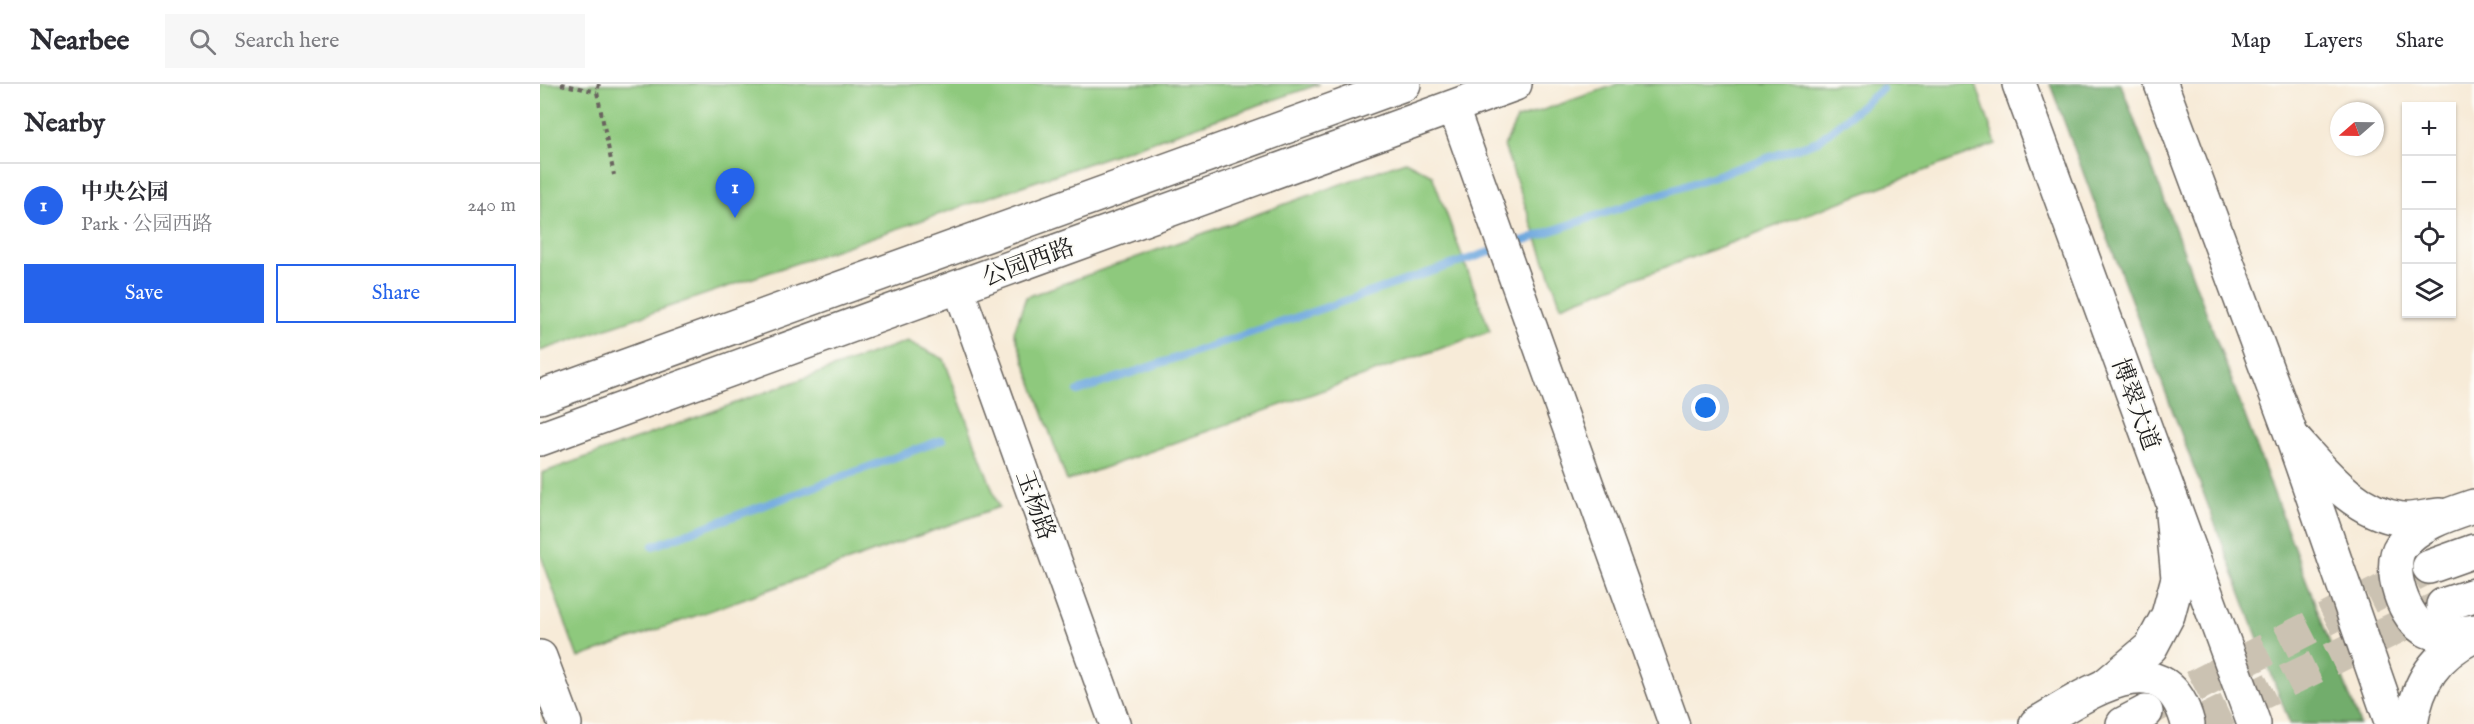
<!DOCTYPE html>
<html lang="en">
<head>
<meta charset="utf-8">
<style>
  :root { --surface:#fff; --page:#f7f7f7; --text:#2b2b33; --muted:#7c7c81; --line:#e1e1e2; --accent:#2563eb }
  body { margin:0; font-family:"IM FELL English","Noto Serif SC",serif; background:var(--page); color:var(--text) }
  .controls { position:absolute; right:18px; top:18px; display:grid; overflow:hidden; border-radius:0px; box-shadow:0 2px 4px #0004 }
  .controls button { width:54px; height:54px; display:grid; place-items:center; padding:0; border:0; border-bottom:2px solid var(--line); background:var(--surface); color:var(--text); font:30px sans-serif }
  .compass { position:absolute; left:1790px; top:18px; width:54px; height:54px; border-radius:50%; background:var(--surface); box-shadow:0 2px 4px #0004; rotate:250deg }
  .you { position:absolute; left:1166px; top:324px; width:21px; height:21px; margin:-15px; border:4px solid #fff; border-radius:50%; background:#1a73e8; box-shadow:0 0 0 9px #1a73e833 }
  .badge { display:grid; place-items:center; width:39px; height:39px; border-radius:50%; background:var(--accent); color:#fff; font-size:20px; font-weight:700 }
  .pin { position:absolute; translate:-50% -50px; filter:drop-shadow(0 2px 3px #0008) }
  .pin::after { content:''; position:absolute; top:32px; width:21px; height:18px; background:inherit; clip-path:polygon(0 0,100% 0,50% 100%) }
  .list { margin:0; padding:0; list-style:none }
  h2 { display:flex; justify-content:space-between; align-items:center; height:78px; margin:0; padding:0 24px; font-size:26px }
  h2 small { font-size:20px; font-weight:400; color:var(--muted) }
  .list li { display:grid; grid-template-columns:39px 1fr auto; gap:18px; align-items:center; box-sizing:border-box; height:84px; padding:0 24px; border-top:2px solid var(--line) }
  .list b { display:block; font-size:22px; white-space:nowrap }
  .list p { margin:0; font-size:20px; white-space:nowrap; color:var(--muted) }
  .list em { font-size:20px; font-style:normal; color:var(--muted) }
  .actions { display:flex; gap:12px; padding:18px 24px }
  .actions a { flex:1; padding:14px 0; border:2px solid var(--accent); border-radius:0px; text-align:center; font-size:21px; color:var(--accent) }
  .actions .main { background:var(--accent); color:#fff }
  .icon { flex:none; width:33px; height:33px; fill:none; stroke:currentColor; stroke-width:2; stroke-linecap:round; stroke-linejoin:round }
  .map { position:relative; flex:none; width:1934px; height:640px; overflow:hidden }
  header { display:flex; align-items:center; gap:36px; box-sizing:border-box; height:84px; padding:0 30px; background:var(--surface); border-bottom:2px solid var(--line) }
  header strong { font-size:28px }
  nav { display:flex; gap:33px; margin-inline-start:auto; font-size:21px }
  .search { width:420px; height:54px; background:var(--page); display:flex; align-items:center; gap:15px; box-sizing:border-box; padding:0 21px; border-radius:0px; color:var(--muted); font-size:22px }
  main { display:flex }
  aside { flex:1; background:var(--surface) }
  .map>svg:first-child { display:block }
  .green { fill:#8ec97d; stroke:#55724c; stroke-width:1.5 }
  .forest { fill:#72ad6c; stroke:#476444; stroke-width:1.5 }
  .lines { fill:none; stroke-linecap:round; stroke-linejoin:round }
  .stream { stroke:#6ea8de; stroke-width:8 }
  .tertiary-tunnel { stroke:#cbc2b2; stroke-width:33; stroke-dasharray:33 16; stroke-linecap:butt }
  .minor-casing { stroke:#69645e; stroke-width:33 }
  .tertiary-casing { stroke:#69645e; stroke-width:36 }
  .secondary-casing { stroke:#69645e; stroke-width:36 }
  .primary-casing { stroke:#69645e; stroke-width:36 }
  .path { stroke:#69645e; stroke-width:4; stroke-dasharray:4.5 4.5; stroke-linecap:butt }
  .minor { stroke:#fff; stroke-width:30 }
  .tertiary { stroke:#fff; stroke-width:33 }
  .secondary { stroke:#fff; stroke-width:33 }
  .primary { stroke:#fff; stroke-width:33 }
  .labels { text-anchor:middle; stroke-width:4.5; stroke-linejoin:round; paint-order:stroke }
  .street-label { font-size:24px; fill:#1c1c1c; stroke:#fdfcf7 }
</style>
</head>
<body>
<header>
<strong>Nearbee</strong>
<div class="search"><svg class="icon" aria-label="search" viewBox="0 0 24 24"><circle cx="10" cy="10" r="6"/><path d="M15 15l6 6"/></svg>Search here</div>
<nav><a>Map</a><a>Layers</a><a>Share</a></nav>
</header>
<main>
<aside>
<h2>Nearby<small></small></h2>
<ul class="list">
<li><span class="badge">1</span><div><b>中央公园</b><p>Park · 公园西路</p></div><em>240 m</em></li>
</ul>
<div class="actions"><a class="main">Save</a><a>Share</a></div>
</aside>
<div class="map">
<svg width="1934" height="640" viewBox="0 0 1934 640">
  <rect width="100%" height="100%" fill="#fdfcf7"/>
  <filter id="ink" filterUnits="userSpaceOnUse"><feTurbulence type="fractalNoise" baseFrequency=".0167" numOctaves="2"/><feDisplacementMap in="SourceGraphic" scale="12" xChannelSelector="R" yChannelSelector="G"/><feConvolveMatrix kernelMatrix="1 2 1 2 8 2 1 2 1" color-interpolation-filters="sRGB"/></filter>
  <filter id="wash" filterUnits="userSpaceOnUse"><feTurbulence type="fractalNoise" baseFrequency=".008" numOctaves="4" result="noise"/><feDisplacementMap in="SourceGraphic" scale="24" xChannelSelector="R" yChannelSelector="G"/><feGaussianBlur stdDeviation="1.35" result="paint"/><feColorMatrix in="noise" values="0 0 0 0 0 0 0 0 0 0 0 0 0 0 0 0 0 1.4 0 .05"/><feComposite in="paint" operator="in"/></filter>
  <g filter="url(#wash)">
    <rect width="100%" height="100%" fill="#f7ebd8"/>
    <g class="green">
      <polygon points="0,0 780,0 0,267"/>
      <polygon points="1078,0 1436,0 1456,60 1021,222 964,62 977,35"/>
      <polygon points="865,77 892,91 950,247 527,397 474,248 486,213"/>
      <polygon points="367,257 404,275 459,423 38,574 0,469 2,389"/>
    </g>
    <polygon class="forest" points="1510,0 1581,0 1820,640 1750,640"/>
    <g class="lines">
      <g class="stream">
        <polyline points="538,307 1278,57 1342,5"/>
        <polyline points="113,462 402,356"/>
      </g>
    </g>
  </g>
  <g filter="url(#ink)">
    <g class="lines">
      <g class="tertiary-tunnel">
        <polyline points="1610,625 1889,483"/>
        <polyline points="1658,640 1899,523"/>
      </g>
      <g class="minor-casing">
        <g id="minor">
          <polyline points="913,23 1134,640"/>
          <polyline points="418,203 575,640"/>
        </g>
      </g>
      <g class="tertiary-casing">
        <g id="tertiary">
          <path d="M1752 353C1783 387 1813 428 1862 435 1874 436 1888 432 1900 431"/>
          <path d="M1934 422C1910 430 1877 440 1861 462 1846 483 1864 537 1888 547 1902 553 1919 549 1934 547"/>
          <polyline points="1889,483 1934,467"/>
          <polyline points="1903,521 1934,511"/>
          <polyline points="0,573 25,640"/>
          <polyline points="1567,600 1611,563 1628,531 1638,494 1632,430"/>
          <path d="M1496 640C1543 613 1625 551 1648 640"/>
          <polyline points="1583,640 1606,628"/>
          <path d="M1871 640C1878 598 1895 571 1934 552"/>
        </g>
      </g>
      <g class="secondary-casing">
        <g id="secondary">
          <polyline points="0,313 864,0"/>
          <polyline points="0,355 975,0"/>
        </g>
      </g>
      <g class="primary-casing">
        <g id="primary">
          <polyline points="1479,0 1714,640"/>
          <polyline points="1621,0 1752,353 1852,640"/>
        </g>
      </g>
      <g class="path">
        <polyline points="21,0 57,8"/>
        <polyline points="59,0 57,8 74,91"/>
      </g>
      <use href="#minor" class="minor"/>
      <use href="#tertiary" class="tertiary"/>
      <use href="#secondary" class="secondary"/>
      <use href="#primary" class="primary"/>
    </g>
  </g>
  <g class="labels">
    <g class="street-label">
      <text transform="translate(488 178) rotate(-20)" y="8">公园西路</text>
      <text transform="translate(1596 320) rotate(70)" y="8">博翠大道</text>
      <text transform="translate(496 421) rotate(70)" y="8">玉杨路</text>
    </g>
  </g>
</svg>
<div class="controls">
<button>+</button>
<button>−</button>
<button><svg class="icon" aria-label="locate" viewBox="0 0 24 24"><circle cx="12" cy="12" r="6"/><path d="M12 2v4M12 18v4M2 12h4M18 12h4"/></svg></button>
<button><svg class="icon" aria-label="layers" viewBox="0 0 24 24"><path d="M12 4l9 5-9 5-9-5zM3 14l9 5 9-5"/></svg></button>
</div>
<svg class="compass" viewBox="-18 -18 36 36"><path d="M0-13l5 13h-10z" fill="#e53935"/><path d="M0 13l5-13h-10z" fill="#7c7c81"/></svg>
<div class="you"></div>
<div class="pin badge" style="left:195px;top:134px">1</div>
</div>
</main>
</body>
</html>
